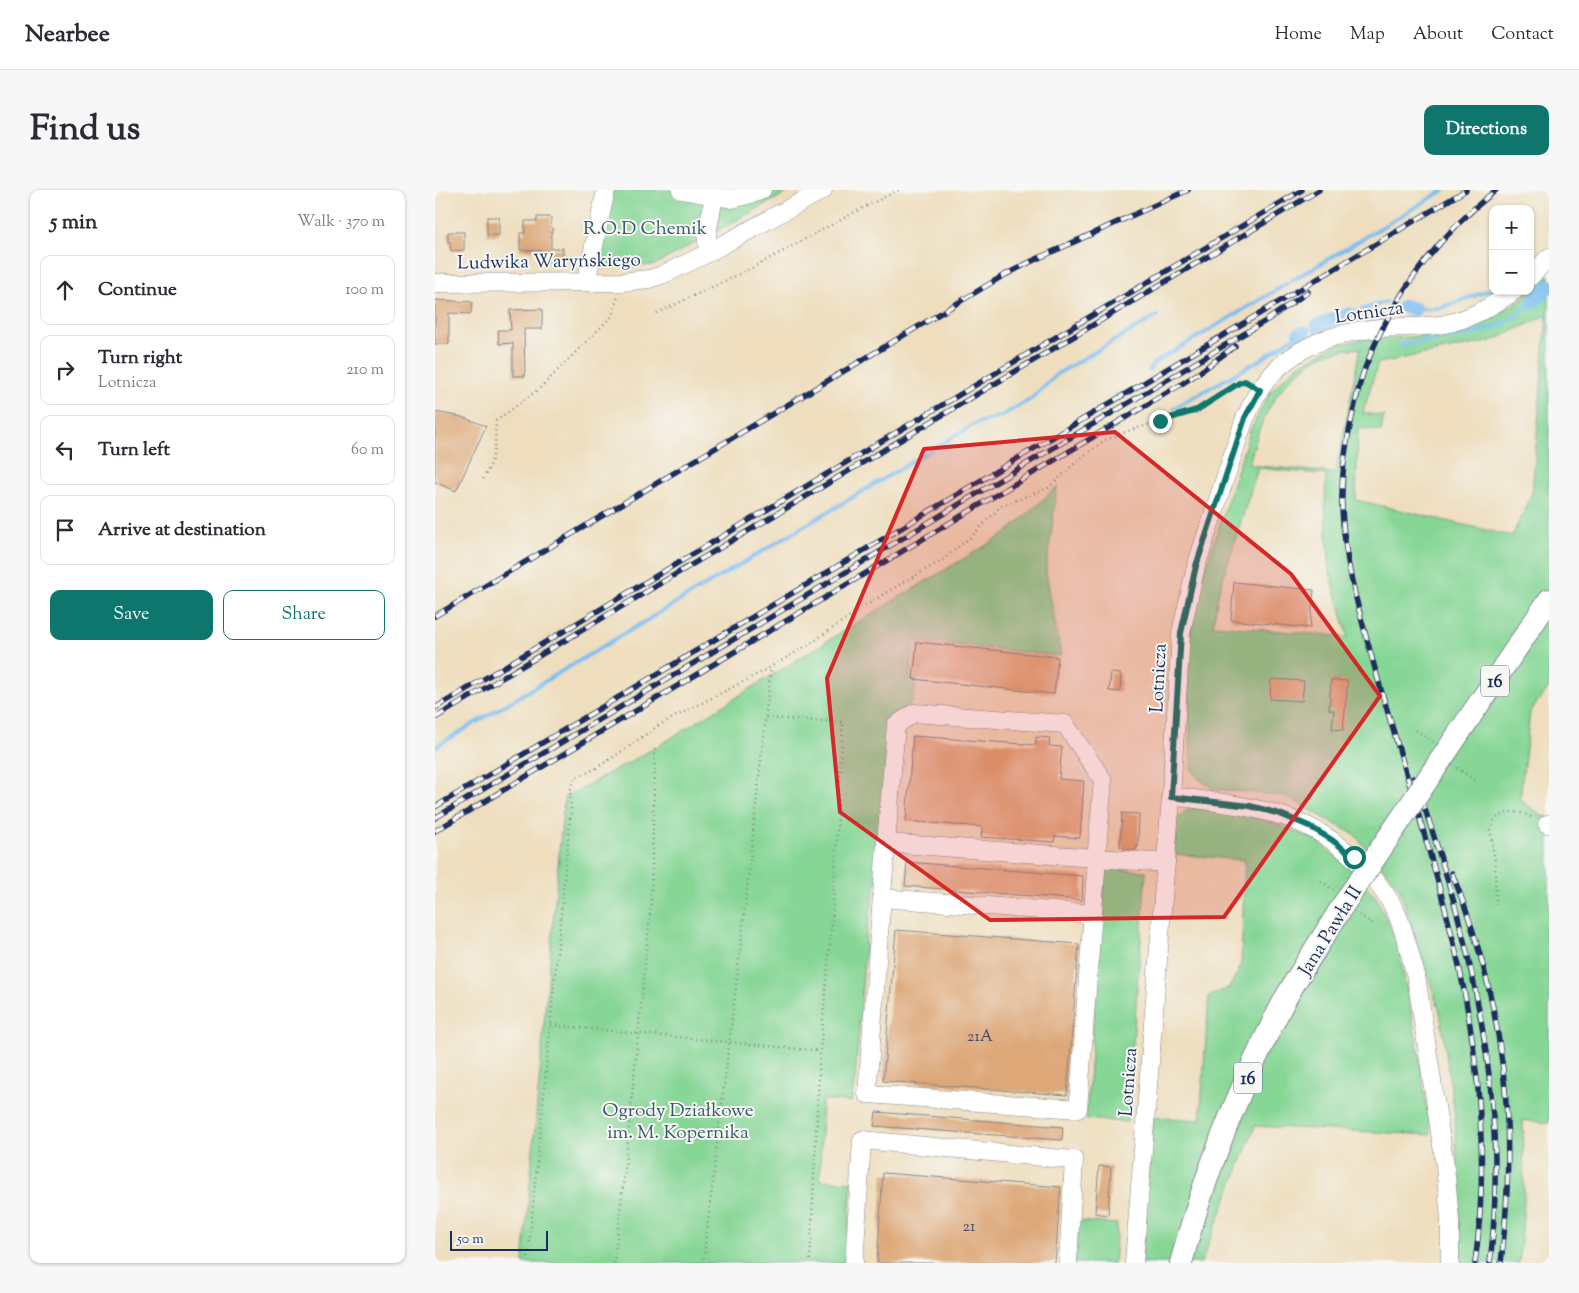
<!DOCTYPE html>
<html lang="en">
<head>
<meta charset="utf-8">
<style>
  :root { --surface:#fff; --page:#f7f7f7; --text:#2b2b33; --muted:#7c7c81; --line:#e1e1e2; --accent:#0f766e }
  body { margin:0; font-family:"Sorts Mill Goudy",serif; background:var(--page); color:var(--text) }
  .controls { position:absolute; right:15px; top:15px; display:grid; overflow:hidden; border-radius:10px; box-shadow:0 1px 4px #0004 }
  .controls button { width:45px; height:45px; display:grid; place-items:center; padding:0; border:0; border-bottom:1px solid var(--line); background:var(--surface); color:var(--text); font:25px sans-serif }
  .scale { position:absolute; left:15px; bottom:12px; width:98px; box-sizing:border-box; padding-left:5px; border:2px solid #1b2f5e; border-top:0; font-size:14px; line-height:18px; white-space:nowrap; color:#1b2f5e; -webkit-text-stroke:4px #f6f6f2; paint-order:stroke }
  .stop { position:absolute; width:15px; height:15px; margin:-11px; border:4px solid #0f766e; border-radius:50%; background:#fff }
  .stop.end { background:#0f766e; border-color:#fff; box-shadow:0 1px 5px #0008 }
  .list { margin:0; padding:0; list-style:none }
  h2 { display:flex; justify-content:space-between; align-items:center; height:65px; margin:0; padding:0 20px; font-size:21px }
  h2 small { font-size:16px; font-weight:400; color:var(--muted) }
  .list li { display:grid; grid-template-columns:32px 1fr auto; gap:15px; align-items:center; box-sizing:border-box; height:70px; margin:0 10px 10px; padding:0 10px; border:1px solid var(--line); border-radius:10px }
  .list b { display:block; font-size:19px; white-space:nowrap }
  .list p { margin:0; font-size:16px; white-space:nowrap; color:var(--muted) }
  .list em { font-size:16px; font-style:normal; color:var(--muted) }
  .actions { display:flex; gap:10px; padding:15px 20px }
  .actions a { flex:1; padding:11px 0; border:1px solid var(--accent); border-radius:10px; text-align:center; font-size:18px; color:var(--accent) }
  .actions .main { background:var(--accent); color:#fff }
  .icon { flex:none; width:28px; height:28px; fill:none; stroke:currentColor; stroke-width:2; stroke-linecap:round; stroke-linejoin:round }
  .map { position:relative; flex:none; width:1114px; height:1073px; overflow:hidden; border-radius:10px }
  header { display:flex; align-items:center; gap:30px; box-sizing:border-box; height:70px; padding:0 25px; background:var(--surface); border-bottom:1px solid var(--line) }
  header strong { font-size:24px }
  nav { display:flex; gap:28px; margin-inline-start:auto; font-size:18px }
  .intro { display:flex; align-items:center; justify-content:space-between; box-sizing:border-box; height:120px; padding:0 30px }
  h1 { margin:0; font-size:35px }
  .button { padding:12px 22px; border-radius:10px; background:var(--accent); color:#fff; font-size:18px; font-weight:700 }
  main { display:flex; gap:30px; padding:0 30px }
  aside { flex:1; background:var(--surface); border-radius:10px; box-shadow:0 1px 4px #0004 }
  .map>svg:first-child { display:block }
  .green { fill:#86d695; stroke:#50827a; fill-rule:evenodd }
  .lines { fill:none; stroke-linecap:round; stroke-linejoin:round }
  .stream { stroke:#7cbef1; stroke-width:4 }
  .canal { stroke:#7cbef1; stroke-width:14 }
  .building { fill:#dda778 }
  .minor-casing { stroke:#84868e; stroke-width:19 }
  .major-casing { stroke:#84868e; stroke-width:24 }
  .path { stroke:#84868e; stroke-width:2.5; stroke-dasharray:1 4; stroke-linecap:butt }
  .minor { stroke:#fff; stroke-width:18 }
  .major { stroke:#fff; stroke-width:22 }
  .rail-casing { stroke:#1b2f5e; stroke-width:5.5 }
  .rail { stroke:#f6f6f2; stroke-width:4; stroke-dasharray:11; stroke-linecap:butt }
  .major-bridge-casing { stroke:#84868e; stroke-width:24; stroke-linecap:butt }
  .major-bridge { stroke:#fff; stroke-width:22 }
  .route { stroke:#0f766e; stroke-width:6 }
  .marked { fill:#d62828; fill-opacity:0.2; stroke:#d62828; stroke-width:4; stroke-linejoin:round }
  .labels { text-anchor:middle; stroke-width:4; stroke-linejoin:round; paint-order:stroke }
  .number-label { font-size:16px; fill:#4c4d64 }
  .shield { fill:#f6f6f2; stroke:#5d6b8a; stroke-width:1 }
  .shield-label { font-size:18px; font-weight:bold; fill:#1b2f5e }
  .park-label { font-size:19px; fill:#36596c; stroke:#f6f6f2 }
  .street-label { font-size:19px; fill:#1b2f5e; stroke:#f6f6f2 }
</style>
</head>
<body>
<header>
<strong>Nearbee</strong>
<nav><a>Home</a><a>Map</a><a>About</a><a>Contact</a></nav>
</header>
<div class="intro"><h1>Find us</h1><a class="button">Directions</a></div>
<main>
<aside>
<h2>5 min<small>Walk · 370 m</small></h2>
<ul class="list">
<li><svg class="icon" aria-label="ahead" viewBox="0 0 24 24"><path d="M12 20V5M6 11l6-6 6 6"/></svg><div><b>Continue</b></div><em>100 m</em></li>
<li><svg class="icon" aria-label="right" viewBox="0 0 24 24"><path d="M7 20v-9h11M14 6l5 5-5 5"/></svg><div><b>Turn right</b><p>Lotnicza</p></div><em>210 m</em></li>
<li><svg class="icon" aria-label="left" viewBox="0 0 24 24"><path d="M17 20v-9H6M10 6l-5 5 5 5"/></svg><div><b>Turn left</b></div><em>60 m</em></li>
<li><svg class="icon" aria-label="arrive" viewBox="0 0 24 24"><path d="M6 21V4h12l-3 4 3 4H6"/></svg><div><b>Arrive at destination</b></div></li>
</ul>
<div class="actions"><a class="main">Save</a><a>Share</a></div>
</aside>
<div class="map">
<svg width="1114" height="1073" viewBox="0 0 1114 1073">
  <rect width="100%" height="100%" fill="#f6f6f2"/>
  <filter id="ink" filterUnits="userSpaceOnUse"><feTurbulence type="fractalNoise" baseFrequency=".02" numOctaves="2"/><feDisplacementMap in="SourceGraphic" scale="10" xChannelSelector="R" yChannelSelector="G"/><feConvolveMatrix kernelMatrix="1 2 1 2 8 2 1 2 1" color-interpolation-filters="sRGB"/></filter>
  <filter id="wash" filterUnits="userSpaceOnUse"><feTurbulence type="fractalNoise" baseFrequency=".0096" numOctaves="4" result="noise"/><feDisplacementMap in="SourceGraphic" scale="20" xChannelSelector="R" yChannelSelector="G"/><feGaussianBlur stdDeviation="1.12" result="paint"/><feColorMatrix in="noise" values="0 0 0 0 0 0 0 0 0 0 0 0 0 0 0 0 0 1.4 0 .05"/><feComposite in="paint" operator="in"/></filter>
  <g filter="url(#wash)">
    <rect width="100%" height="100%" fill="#eedebe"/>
    <g class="green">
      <polygon points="178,0 357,0 219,75 163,78"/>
      <path d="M1114 85V497L1095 522 1085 609 1107 626 1114 627V933L1088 930 1089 1013 1084 1073H1026L1020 927 1005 822 964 697 920 645 850 606 778 599 762 587 756 578 753 473 759 408 778 356 815 241 835 202 863 175 901 155 929 149 977 147 1024 140 1078 115ZM1112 125 1097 303 1077 346 921 310 923 238 946 241 949 226 928 223 943 173 1057 151ZM925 158 901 283 814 275C825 226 846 183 894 163 903 160 915 159 925 158ZM823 278 891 285 890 319 895 382 913 447 778 435 783 404Z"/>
      <polygon points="622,297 611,382 626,466 479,450 475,489 482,490 477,512 456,533 443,682 431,745 420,889 416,912 387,910 385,990 417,992 411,1073 88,1073 129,608 220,558 418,435 570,344"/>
      <path d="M758 618 818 625 879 649 915 678 941 707 962 752 982 852 996 945 820 936 766 1073H706L717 927 765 930 774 806 794 798 806 776 810 670 739 664C740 643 735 626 758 618Z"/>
      <polygon points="670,679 711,681 692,932 651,929"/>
      <polygon points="643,1031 682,1034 679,1073 640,1073"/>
    </g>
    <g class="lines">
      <g class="stream">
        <polyline points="980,119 1005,118 1058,99"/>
        <polyline points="914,124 951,112"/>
        <polyline points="966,155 1036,144 1070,133 1098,112"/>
        <polyline points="714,180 719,173 1009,0"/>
        <polyline points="739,218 825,170 864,144"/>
        <polyline points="0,557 540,234 566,226 596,209 622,184 722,126"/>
      </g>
      <g class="canal">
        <polyline points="1098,112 1114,96"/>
        <polyline points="969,116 980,119"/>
        <polyline points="882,136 914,124"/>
        <polyline points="864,144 869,142"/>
      </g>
    </g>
    <g id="blocks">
      <g class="building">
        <rect x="52" y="27" width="12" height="18"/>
        <polygon points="102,27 116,27 116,37 118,40 116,43 116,59 128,58 128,71 114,72 114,61 85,60 85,43 90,43 90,31 102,31"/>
        <polygon points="13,42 29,42 29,60 16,61 15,52 13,52"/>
        <polygon points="0,110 37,112 36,124 14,123 14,154 0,154"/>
        <polygon points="107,119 107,139 89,139 90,186 78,186 78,153 64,154 63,140 76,140 75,120"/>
        <polygon points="0,222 27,227 51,236 21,301 0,292"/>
        <polygon points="799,392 879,400 875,438 796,430"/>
        <polygon points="482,452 623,467 619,504 478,489"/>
        <polygon points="676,483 686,484 685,502 674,501"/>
        <polygon points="836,489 869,491 867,511 835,509"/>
        <polygon points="896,490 913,491 908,540 897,539 899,520 894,520"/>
        <polygon points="478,546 601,555 601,547 615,548 614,556 627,557 624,589 649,591 645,648 620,646 619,652 546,647 547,637 471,631"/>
        <polygon points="687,623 704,624 703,657 701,657 701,660 689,659 689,657 685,657"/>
        <polygon points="472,672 648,686 647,710 470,696"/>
        <polygon points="461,740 644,754 632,905 448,891"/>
        <polygon points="441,922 628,937 627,950 439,936"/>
        <polygon points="664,976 676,977 673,1025 660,1023"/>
        <polygon points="448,983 626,997 620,1073 442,1073"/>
      </g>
    </g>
  </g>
  <g filter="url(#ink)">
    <use href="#blocks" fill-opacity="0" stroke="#84868e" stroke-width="1"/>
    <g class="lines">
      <g class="minor-casing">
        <g id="minor">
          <polyline points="246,0 297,9 320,3 327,0"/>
          <polyline points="277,61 272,52 272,46 280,0"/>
          <polyline points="1095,87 1114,67"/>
          <polyline points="153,92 153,84 171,0"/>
          <polyline points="0,93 187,92 214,89 227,85 267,66 388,0"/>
          <path d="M736 607C751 607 766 610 781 612 842 620 888 634 931 680 943 693 954 707 962 724 970 743 975 765 981 786L1010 975 1015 1029V1073"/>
          <polyline points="1112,634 1114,634"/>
          <polyline points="451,653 461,535 479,523 630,534 668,590 662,659 662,668 643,919 432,904 451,653 731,673"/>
          <polyline points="447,708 658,724"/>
          <polyline points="419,1073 427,950 639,970 633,1073"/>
          <path d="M699 1073 736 607 746 443 761 376 810 228C814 221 817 212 822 204 850 159 894 143 945 138 966 136 989 138 1010 134 1035 129 1058 116 1079 101"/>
        </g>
      </g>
      <g class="major-casing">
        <g id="major">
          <polyline points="1005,571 1114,410"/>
          <path d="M746 1073C769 985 805 896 847 815 865 781 888 748 908 715"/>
        </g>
      </g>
      <g class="path">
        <polyline points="222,123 315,79 420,22 464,0"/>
        <path d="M48 289C61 267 60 255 61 231L105 198 177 126 183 106"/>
        <polyline points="331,528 408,532 397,731 385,861 375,1073"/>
        <polyline points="981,540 998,552"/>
        <polyline points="1022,578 1041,591"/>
        <polyline points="886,691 899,700"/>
        <polyline points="1061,715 1060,671 1055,640 1060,629 1073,622 1087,623 1099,628"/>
        <polyline points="924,725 940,735"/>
        <polyline points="116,835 385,861"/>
        <polyline points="93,1067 136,619 135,601 140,588 160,579 192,558 224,535 325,483 375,454 416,425 455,400 506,371 538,345 566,316 613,298 646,268 670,250 696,240 761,220 804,193 810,191 813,193"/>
        <polyline points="179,1073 189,987 216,713 220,558"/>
        <polyline points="268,1073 307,744 336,477"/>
      </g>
      <use href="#minor" class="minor"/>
      <use href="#major" class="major"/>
      <g class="rail-casing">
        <g id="rail">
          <polyline points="0,426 566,87 595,72 753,0"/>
          <polyline points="0,518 867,0"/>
          <polyline points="0,528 884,0"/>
          <path d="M978 588C992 620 1001 654 1012 688 1049 812 1071 943 1055 1073"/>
          <polyline points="0,617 1031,0"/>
          <polyline points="0,628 832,130 873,102"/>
          <polyline points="0,641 745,195 765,182 800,156"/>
          <path d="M1017 683C1069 812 1083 935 1066 1073"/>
          <path d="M1040 1073C1056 958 1041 834 1011 722 990 642 965 564 942 486 927 431 909 375 907 318 906 287 910 257 917 227 921 211 924 193 930 178 957 107 1002 47 1061 0"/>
        </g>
      </g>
      <use href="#rail" class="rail"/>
      <g class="major-bridge-casing">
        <polyline id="major-bridge" points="908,715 1005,571"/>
      </g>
      <use href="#major-bridge" class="major-bridge"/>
    </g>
  </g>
  <g class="lines" filter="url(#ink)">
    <polyline class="route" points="725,231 762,220 804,193 810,191 825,200 810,228 761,376 746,443 736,607 815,616 845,624 874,636 897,650 919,667"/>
  </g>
  <path class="marked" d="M680 242 856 384 945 506 789 727 555 730 405 622 392 488 489 259Z"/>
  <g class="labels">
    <g class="number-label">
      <text x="545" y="851">21A</text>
      <text x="534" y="1041">21</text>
    </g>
    <g class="shield">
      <rect x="1046" y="475.5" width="28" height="31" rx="4"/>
      <rect x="799" y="872.5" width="28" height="31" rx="4"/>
    </g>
    <g class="shield-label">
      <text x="1060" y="497">16</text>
      <text x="813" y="894">16</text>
    </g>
    <g class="park-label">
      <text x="210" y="44">R.O.D Chemik</text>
      <text x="243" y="926">Ogrody Działkowe<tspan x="243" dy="22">im. M. Kopernika</tspan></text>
    </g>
    <g class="street-label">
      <text transform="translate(114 70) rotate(-1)" y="7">Ludwika Waryńskiego</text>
      <text transform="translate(934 121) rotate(-8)" y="7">Lotnicza</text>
      <text transform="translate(722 488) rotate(-87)" y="7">Lotnicza</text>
      <text transform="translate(894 740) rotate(-58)" y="7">Jana Pawła II</text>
      <text transform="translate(692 892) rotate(-86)" y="7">Lotnicza</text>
    </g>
  </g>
</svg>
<div class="controls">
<button>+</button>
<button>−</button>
</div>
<div class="scale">50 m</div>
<div class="stop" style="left:919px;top:667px"></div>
<div class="stop end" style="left:725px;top:231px"></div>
</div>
</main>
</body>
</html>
